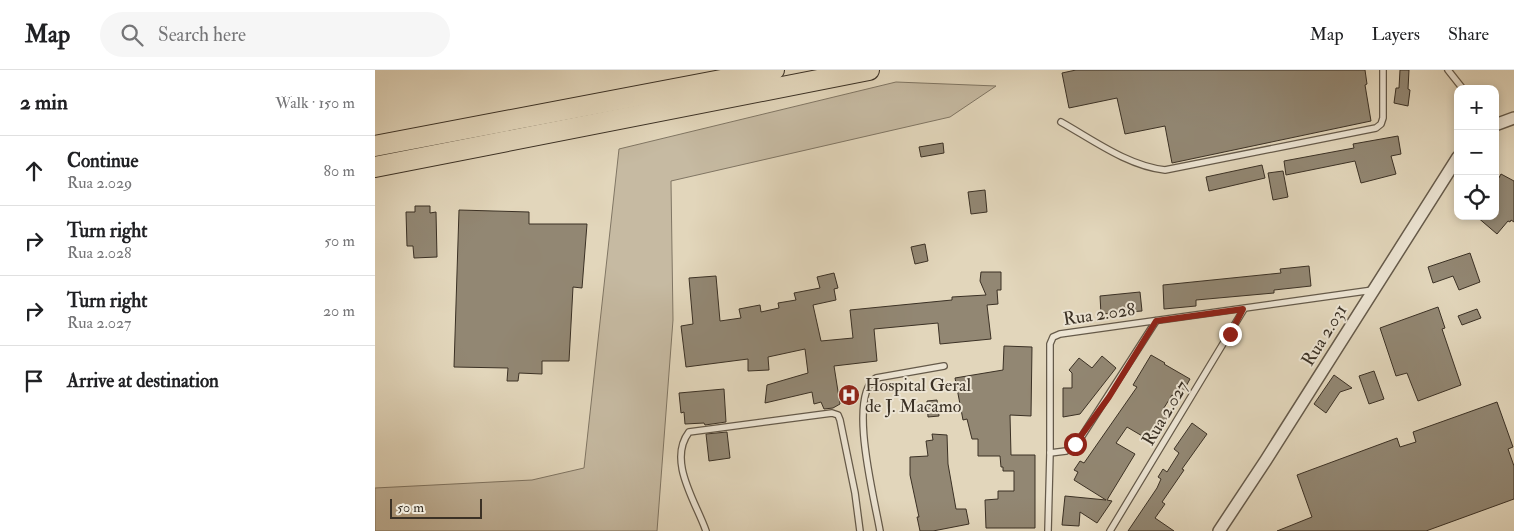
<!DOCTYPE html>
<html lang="en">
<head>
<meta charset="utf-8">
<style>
  :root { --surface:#fff; --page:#f6f6f6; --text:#202124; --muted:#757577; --line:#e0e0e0 }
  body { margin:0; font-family:"IM FELL Double Pica",serif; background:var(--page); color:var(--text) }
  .controls { position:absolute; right:15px; top:15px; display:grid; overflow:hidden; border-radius:10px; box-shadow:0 2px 8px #0003 }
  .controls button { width:45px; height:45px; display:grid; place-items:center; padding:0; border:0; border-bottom:1px solid var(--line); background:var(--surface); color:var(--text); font:25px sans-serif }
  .scale { position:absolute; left:15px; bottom:12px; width:92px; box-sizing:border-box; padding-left:5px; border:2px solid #3b3125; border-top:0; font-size:14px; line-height:18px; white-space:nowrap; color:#3b3125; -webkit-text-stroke:4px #ece4d3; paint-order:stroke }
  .stop { position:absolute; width:15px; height:15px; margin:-11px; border:4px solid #8f2418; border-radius:50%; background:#fff }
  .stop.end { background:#8f2418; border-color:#fff; box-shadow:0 1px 5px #0008 }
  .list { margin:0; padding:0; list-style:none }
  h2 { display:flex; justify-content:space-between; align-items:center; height:65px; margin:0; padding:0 20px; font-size:21px }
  h2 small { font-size:16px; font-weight:400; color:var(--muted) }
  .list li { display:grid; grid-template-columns:32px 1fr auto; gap:15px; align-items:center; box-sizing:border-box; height:70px; padding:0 20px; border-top:1px solid var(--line) }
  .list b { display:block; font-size:19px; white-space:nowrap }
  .list p { margin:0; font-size:16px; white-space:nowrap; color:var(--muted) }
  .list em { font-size:16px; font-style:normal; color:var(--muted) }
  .icon { flex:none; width:28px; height:28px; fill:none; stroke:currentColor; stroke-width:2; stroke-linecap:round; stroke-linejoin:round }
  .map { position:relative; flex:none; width:1139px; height:461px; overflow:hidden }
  header { display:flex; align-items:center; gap:30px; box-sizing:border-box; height:70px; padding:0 25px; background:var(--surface); border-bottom:1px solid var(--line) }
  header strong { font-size:24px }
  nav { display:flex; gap:28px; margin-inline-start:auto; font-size:18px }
  .search { width:350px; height:45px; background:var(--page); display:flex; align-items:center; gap:12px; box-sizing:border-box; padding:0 18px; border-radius:28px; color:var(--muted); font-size:19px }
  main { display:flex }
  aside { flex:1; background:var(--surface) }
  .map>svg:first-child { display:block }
  .green { fill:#c6baa2; stroke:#807664 }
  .building { fill:#928773; stroke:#3b3125 }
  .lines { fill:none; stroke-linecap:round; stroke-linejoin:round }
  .service-casing { stroke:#655a4a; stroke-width:8 }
  .minor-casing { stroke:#655a4a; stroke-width:14 }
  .trunk-casing { stroke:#3b3125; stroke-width:22 }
  .service { stroke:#ece4d3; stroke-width:5.5 }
  .minor { stroke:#ece4d3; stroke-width:11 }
  .trunk { stroke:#e2d6bb; stroke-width:20 }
  .route { stroke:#8f2418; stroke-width:6 }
  .labels { text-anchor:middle; stroke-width:4; stroke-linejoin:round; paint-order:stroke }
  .street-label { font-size:18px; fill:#3b3125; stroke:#ece4d3 }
  .poi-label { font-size:18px; fill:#3b3125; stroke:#ece4d3; text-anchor:start }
</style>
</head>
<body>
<header>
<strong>Map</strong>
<div class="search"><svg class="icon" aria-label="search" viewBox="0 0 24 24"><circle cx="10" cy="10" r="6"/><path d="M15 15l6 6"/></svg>Search here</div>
<nav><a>Map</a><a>Layers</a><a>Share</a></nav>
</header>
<main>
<aside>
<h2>2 min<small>Walk · 150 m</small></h2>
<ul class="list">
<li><svg class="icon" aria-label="ahead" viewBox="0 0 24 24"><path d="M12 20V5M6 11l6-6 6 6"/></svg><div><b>Continue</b><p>Rua 2.029</p></div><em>80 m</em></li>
<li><svg class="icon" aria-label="right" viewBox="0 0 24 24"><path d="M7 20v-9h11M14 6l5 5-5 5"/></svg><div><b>Turn right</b><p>Rua 2.028</p></div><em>50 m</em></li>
<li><svg class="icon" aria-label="right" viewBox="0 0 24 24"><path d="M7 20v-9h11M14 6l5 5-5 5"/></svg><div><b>Turn right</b><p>Rua 2.027</p></div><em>20 m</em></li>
<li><svg class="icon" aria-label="arrive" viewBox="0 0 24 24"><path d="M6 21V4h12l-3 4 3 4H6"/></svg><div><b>Arrive at destination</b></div></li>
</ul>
</aside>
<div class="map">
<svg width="1139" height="461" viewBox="0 0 1139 461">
  <rect width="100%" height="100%" fill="#e2d6bb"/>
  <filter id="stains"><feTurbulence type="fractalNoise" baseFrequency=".004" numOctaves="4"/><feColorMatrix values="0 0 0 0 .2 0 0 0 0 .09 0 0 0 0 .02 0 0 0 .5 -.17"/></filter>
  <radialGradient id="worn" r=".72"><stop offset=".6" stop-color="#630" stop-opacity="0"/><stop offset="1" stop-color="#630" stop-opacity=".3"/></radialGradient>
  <polygon class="green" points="521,12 621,16 575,47 296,111 298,250 282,461 0,461 0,418 157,410 209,398 244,79"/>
  <g class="building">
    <polygon points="701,0 990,0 992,14 990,15 996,51 797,93 790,56 750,64 742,28 694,38 687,3"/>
    <polygon points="1025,0 1034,0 1033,19 1035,20 1033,36 1019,33 1021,18 1024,18"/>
    <polygon points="1023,66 1026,84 1016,86 1021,104 986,113 980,91 911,105 909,91 979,78 978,74"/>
    <polygon points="568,73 569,83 546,87 544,77"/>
    <polygon points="887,95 890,108 834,121 831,107"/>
    <polygon points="908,101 913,127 898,130 893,103"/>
    <polygon points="1126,104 1139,111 1139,152 1136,150 1135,152 1133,151 1122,164 1101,146 1120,146 1120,115"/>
    <polygon points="610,120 612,142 596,144 593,122"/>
    <polygon points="40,136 55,136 55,143 61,142 62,187 39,188 38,176 32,176 31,142 40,142"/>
    <polygon points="84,140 154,142 154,154 212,154 207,218 198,217 194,291 167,291 167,304 144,303 143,311 132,311 133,298 79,297"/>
    <polygon points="550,174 553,191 540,194 536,177"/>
    <polygon points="1095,183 1105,212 1084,220 1078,206 1058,213 1053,197"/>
    <polygon points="934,196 936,216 899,220 899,223 821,230 821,236 789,239 788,215 906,203 905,199"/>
    <polygon points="606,202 626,202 626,220 622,220 623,234 612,235 616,269 565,274 563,253 499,259 502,291 459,296 465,334 458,338 449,339 446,332 439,334 437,322 390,333 392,315 433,303 430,279 393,287 394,300 373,301 373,289 311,297 306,256 318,254 314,208 341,206 345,251 366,248 364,239 385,235 386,242 404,238 403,233 421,230 419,223 445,218 442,207 459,203 463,218 459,219 461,230 438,235 446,271 478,268 475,240 577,230 577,227 611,225 605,211"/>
    <polygon points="765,222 767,241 726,244 725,226"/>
    <polygon points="1063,237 1070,258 1067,259 1086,315 1043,331 1032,303 1021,306 1005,258"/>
    <polygon points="1102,239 1106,248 1087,255 1083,246"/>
    <polygon points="629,276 657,277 656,346 635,345 636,385 660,385 660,458 611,458 610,430 623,429 623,421 639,421 639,401 628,401 628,397 626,397 625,386 603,386 603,369 597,369 592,349 588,350 580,308 628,300"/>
    <polygon points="776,285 790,293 789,294 815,309 804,329 797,325 787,341 794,345 788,354 785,352 774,370 752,357 741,373 760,384 732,430 737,431 722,453 705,442 704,456 687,455 690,426 731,430 699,410 703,402 699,400 705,391 709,393 762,317 758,315"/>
    <polygon points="727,286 741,298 705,344 688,347 688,318 697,318 697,303 694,300 704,288 717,298"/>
    <polygon points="999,301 1009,329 994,334 984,306"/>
    <polygon points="959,305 977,318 965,322 951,343 939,334"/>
    <polygon points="349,319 351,352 330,355 329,353 310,354 309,342 306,343 304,323"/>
    <polygon points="562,330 564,346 553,347 552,331"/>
    <polygon points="1122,332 1138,377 1133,379 1139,396 1139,429 1051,461 902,461 937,447 922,405 1022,368 1025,377 1041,372 1038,362"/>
    <polygon points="817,353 832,364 807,399 809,400 787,432 790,434 780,448 799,461 753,461 782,418 786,409 783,407 788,399 792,402 804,383 799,379"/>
    <polygon points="352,362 355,388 334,391 331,364"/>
    <polygon points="557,364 572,365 573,394 581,439 591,439 594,454 558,461 545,461 542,447 544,447 535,405 535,387 553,386 551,371 558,370"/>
  </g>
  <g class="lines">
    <g class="service-casing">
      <g id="service">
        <polyline points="1073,0 1088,19"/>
        <path d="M686 52C718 70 753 96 790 100L1001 58 1006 54 1008 48V0"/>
        <polyline points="675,383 691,381 707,366 781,251"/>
        <path d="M331 461C321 432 292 391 314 362L457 343 463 345 465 350 480 423 485 461"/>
        <path d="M505 461C500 431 472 325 501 308L569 296"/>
        <polyline points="673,461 675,383 675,274 678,267 685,264 998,220"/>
        <polyline points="735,461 869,239"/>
      </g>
    </g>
    <g class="minor-casing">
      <g id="minor">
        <polyline points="1120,55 1139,48"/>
        <polyline points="844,461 891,390 1083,87"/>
      </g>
    </g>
    <g class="trunk-casing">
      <g id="trunk">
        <polyline points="0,76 399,0"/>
        <polyline points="0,97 494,0"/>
      </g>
    </g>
    <use href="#service" class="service"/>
    <use href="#minor" class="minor"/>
    <use href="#trunk" class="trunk"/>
  </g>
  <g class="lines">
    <polyline class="route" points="700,374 734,327 781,251 868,239 855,264"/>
  </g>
  <defs>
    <g id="hospital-disc" transform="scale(1.125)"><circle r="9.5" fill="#8f2418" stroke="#ece4d3"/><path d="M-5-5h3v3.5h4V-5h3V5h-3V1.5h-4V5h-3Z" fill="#fff"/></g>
  </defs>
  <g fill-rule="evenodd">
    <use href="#hospital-disc" x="474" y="325"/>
  </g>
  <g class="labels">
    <g class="street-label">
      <text transform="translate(724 244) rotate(-8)" y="6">Rua 2.028</text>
      <text transform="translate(949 265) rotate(-58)" y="6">Rua 2.031</text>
      <text transform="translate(790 343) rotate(-59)" y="6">Rua 2.027</text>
    </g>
    <g class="poi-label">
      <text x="490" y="321">Hospital Geral<tspan x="490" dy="21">de J. Macamo</tspan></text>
    </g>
  </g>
  <rect width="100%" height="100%" filter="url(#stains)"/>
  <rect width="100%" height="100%" fill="url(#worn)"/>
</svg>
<div class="controls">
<button>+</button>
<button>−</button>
<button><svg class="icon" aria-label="locate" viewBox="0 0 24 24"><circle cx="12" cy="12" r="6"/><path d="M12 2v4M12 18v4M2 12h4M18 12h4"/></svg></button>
</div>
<div class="scale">50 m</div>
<div class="stop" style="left:700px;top:374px"></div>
<div class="stop end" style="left:855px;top:264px"></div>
</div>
</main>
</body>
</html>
